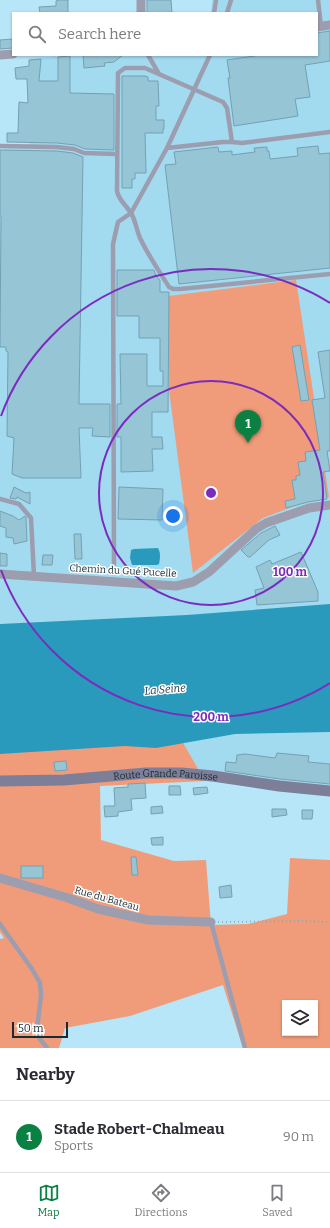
<!DOCTYPE html>
<html lang="en">
<head>
<meta charset="utf-8">
<style>
  :root { --surface:#fff; --page:#f2f2f3; --text:#2b2b33; --muted:#7c7c81; --line:#e1e1e2; --accent:#0b8043 }
  body { margin:0; font-family:Bitter,serif; background:var(--page); color:var(--text) }
  .controls { position:absolute; right:12px; bottom:12px; display:grid; overflow:hidden; border-radius:0px; box-shadow:0 1px 3px #0004 }
  .controls button { width:36px; height:36px; display:grid; place-items:center; padding:0; border:0; border-bottom:1px solid var(--line); background:var(--surface); color:var(--text); font:20px sans-serif }
  .scale { position:absolute; left:12px; bottom:10px; width:56px; box-sizing:border-box; padding-left:4px; border:2px solid #182b32; border-top:0; font-size:11px; line-height:14px; white-space:nowrap; color:#182b32; -webkit-text-stroke:3px #fefefe; paint-order:stroke }
  .you { position:absolute; left:173px; top:516px; width:14px; height:14px; margin:-10px; border:3px solid #fff; border-radius:50%; background:#1a73e8; box-shadow:0 0 0 6px #1a73e833 }
  .badge { display:grid; place-items:center; width:26px; height:26px; border-radius:50%; background:var(--accent); color:#fff; font-size:13px; font-weight:700 }
  .pin { position:absolute; translate:-50% -33px; filter:drop-shadow(0 1px 2px #0008) }
  .pin::after { content:''; position:absolute; top:21px; width:14px; height:12px; background:inherit; clip-path:polygon(0 0,100% 0,50% 100%) }
  .list { margin:0; padding:0; list-style:none }
  h2 { display:flex; justify-content:space-between; align-items:center; height:52px; margin:0; padding:0 16px; font-size:17px }
  h2 small { font-size:13px; font-weight:400; color:var(--muted) }
  .list li { display:grid; grid-template-columns:26px 1fr auto; gap:12px; align-items:center; box-sizing:border-box; height:72px; padding:0 16px; border-top:1px solid var(--line) }
  .list b { display:block; font-size:15px; white-space:nowrap }
  .list p { margin:0; font-size:13px; white-space:nowrap; color:var(--muted) }
  .list em { font-size:13px; font-style:normal; color:var(--muted) }
  .icon { flex:none; width:22px; height:22px; fill:none; stroke:currentColor; stroke-width:2; stroke-linecap:round; stroke-linejoin:round }
  .map { position:relative; flex:none; width:330px; height:1048px; overflow:hidden }
  .search { position:absolute; background:var(--surface); box-shadow:0 1px 3px #0004; left:12px; right:12px; top:12px; height:44px; display:flex; align-items:center; gap:10px; box-sizing:border-box; padding:0 14px; border-radius:0px; color:var(--muted); font-size:15px }
  .sheet { height:124px; background:var(--surface) }
  nav { display:flex; justify-content:space-around; align-items:center; box-sizing:border-box; height:56px; border-top:1px solid var(--line); background:var(--surface); font-size:11px; color:var(--muted) }
  nav a { display:grid; justify-items:center; gap:2px }
  nav .on { color:var(--accent) }
  .map>svg:first-child { display:block }
  .built { fill:#a2daf0 }
  .green { fill:#f09c7a; fill-rule:evenodd }
  .water { fill:#2a9abc }
  .building { fill:#96c5d6; stroke:#73a1b3 }
  .lines { fill:none; stroke-linecap:round; stroke-linejoin:round }
  .path { stroke:#81a8b6; stroke-width:1.5; stroke-dasharray:1 3; stroke-linecap:butt }
  .service { stroke:#9c9daf; stroke-width:4.5 }
  .minor { stroke:#9c9daf; stroke-width:9 }
  .secondary { stroke:#7d7e97; stroke-width:11 }
  .ring { fill:none; stroke:#7b2cbf; stroke-width:2 }
  .labels { text-anchor:middle; stroke-width:3; stroke-linejoin:round; paint-order:stroke }
  .street-label { font-size:10px; fill:#182b32; stroke:#fefefe }
  .water-label { font-size:11px; font-style:italic; fill:#213841; stroke:#fefefe }
  .centre { fill:#7b2cbf; stroke:#fefefe; stroke-width:2 }
  .ring-label { font-size:12px; text-anchor:middle; font-weight:bold; fill:#7b2cbf; stroke:#fefefe; stroke-width:3; stroke-linejoin:round; paint-order:stroke }
</style>
</head>
<body>
<div class="map">
<svg width="330" height="1048" viewBox="0 0 330 1048">
  <rect width="100%" height="100%" fill="#b6e6f8"/>
  <g class="built">
    <polygon points="212,0 330,0 330,611 0,626 0,149 29,147 29,59 72,55 317,55 317,13 211,13"/>
    <polygon points="330,719 330,794 205,781 181,739"/>
  </g>
  <g class="green">
    <polygon points="296,280 329,497 305,502 263,518 193,573 169,390 168,296"/>
    <path d="M181 739 205 781 100 786 101 840 174 861 206 860 211 925 248 924 287 914 290 858 330 860V1048H243L223 985 130 1016 65 1028 59 1048H0V939L4 938 0 932V750ZM285 1003H315V1033H285Z"/>
  </g>
  <g class="water">
    <path d="M158 548C161 553 160 559 159 564L157 565H132L130 558 131 550 134 549Z"/>
    <polygon points="330,604 330,732 235,734 156,748 125,746 0,754 0,624 187,615"/>
  </g>
  <g class="building">
    <polygon points="59,0 68,0 68,13 40,13 39,7 56,6 56,1"/>
    <polygon points="147,0 171,0 172,13 147,13"/>
    <polygon points="330,31 330,61 305,65 310,97 295,99 298,116 234,126 228,78 230,78 227,60 261,55 317,55 317,33"/>
    <polygon points="12,39 13,48 0,49 0,40"/>
    <polygon points="83,55 123,55 114,62 104,63 105,66 84,68"/>
    <polygon points="70,56 70,93 114,94 114,150 85,149 75,145 57,143 7,142 7,133 18,133 19,102 28,103 27,79 16,79 15,68 29,66 29,60 41,59 39,81 58,81 58,57"/>
    <polygon points="122,76 145,76 148,77 148,81 158,81 159,106 156,106 156,120 164,120 164,129 163,129 163,133 145,133 146,173 135,173 135,179 132,179 132,188 122,188"/>
    <polygon points="318,146 319,154 330,153 330,268 179,284 165,165 176,164 174,152 218,147 219,152 232,151 232,155 255,152 254,148 267,147 267,151 269,151 270,159 298,156 297,148"/>
    <polygon points="0,150 57,151 73,153 83,157 79,404 110,404 110,437 92,436 93,428 79,428 81,478 22,478 12,474 14,438 7,436 8,352 6,351 6,347 0,347 1,216 0,216"/>
    <polygon points="117,270 154,270 156,276 160,280 160,292 169,292 168,412 152,412 152,437 162,437 163,449 152,449 153,471 121,472 121,437 117,437 117,404 121,404 120,354 147,354 147,386 163,386 163,371 160,371 160,338 139,338 139,316 117,316"/>
    <polygon points="300,345 309,400 301,401 292,347"/>
    <polygon points="330,350 330,451 327,451 330,471 323,472 327,499 308,502 286,508 285,501 295,499 292,480 296,480 296,476 300,475 298,462 306,461 305,452 320,450 312,400 325,398 318,352"/>
    <polygon points="14,487 26,493 30,492 30,504 17,497 16,499 10,498"/>
    <polygon points="119,487 163,489 162,520 118,519"/>
    <polygon points="0,511 13,516 19,520 25,516 26,517 27,541 14,544 13,538 6,537 6,528 0,526"/>
    <polygon points="275,526 280,535 269,540 250,557 248,557 241,550 261,533"/>
    <polygon points="74,534 81,534 82,559 75,559"/>
    <polygon points="301,552 318,592 318,601 257,605 255,590 264,588 256,567 270,560 272,564"/>
    <polygon points="0,553 7,554 7,566 0,566"/>
    <polygon points="43,555 53,555 52,565 42,565"/>
    <polygon points="277,753 309,756 308,762 330,764 330,784 280,779 225,771 226,762 236,763 237,755 245,754 275,758"/>
    <polygon points="66,761 67,770 55,771 54,762"/>
    <polygon points="145,783 146,798 131,799 132,810 118,812 118,816 105,817 104,806 115,806 114,788 128,787 128,784"/>
    <polygon points="169,786 180,786 181,795 169,795"/>
    <polygon points="207,787 208,793 194,795 193,788"/>
    <polygon points="162,806 163,813 151,814 151,807"/>
    <polygon points="272,809 286,809 287,815 272,817"/>
    <polygon points="302,810 313,810 312,819 302,819"/>
    <polygon points="163,837 163,845 152,845 151,838"/>
    <polygon points="131,857 136,857 138,875 132,875"/>
    <rect x="21" y="866" width="22" height="12"/>
    <polygon points="231,885 232,897 220,898 219,887"/>
  </g>
  <g class="lines">
    <polyline class="path" points="218,922 302,921 330,922"/>
    <g class="service">
      <polyline points="318,0 321,26"/>
      <polyline points="214,13 216,0"/>
      <polyline points="227,13 231,0"/>
      <polyline points="148,55 159,74"/>
      <path d="M330 132 242 143 232 142 227 108 223 102 145 68H125L118 73 117 191C119 202 129 207 133 217 136 224 137 231 140 238 148 255 159 271 169 287L173 289H180L330 274"/>
      <polyline points="0,146 57,147 74,149 84,153 117,154"/>
      <polyline points="167,148 210,55"/>
      <polyline points="0,499 19,504 31,518 34,576"/>
      <polyline points="114,564 113,244 118,222 131,213 167,148 223,142 232,142"/>
      <polyline points="211,922 245,1048"/>
      <polyline points="0,924 32,969 40,983 41,995 37,1030 40,1039 47,1048"/>
    </g>
    <g class="minor">
      <polyline points="141,13 141,0"/>
      <polyline points="317,27 330,25"/>
      <polyline points="0,55 13,54"/>
      <polyline points="0,574 176,586 193,582 209,572 256,529 266,523 309,508 330,505"/>
      <polyline points="0,878 68,898 98,909 148,920 211,922"/>
    </g>
    <path class="secondary" id="s1" d="M0 781 64 780 146 773H181L213 776 279 786 330 791"/>
  </g>
  <g class="ring">
    <circle cx="211" cy="493" r="112"/>
    <path d="M330 683A224 224 0 0 1 1 570M1 416A224 224 0 0 1 330 303"/>
  </g>
  <g class="labels">
    <g class="street-label">
      <text transform="translate(123 570) rotate(3)" y="4">Chemin du Gué Pucelle</text>
      <text dy="4" stroke="none"><textPath href="#s1" startOffset="166">Route Grande Paroisse</textPath></text>
      <text transform="translate(107 898) rotate(16)" y="4">Rue du Bateau</text>
    </g>
    <g class="water-label">
      <text transform="translate(165 689) rotate(-5)" y="4">La Seine</text>
    </g>
  </g>
  <circle cx="211" cy="493" r="6" class="centre"/>
  <g class="ring-label">
    <text x="290" y="576">100 m</text>
    <text x="211" y="721">200 m</text>
  </g>
</svg>
<div class="controls">
<button><svg class="icon" aria-label="layers" viewBox="0 0 24 24"><path d="M12 4l9 5-9 5-9-5zM3 14l9 5 9-5"/></svg></button>
</div>
<div class="scale">50 m</div>
<div class="you"></div>
<div class="pin badge" style="left:248px;top:443px">1</div>
<div class="search"><svg class="icon" aria-label="search" viewBox="0 0 24 24"><circle cx="10" cy="10" r="6"/><path d="M15 15l6 6"/></svg>Search here</div>
</div>
<section class="sheet">
<h2>Nearby<small></small></h2>
<ul class="list">
<li><span class="badge">1</span><div><b>Stade Robert-Chalmeau</b><p>Sports</p></div><em>90 m</em></li>
</ul>
</section>
<nav>
<a class="on"><svg class="icon" aria-label="map" viewBox="0 0 24 24"><path d="M3 6l6-2 6 2 6-2v14l-6 2-6-2-6 2zM9 4v14M15 6v14"/></svg>Map</a>
<a><svg class="icon" aria-label="directions" viewBox="0 0 24 24"><path d="M12 3l9 9-9 9-9-9zM9 14v-3h6M13 9l2 2-2 2"/></svg>Directions</a>
<a><svg class="icon" aria-label="saved" viewBox="0 0 24 24"><path d="M7 4h10v16l-5-4-5 4z"/></svg>Saved</a>
</nav>
</body>
</html>
